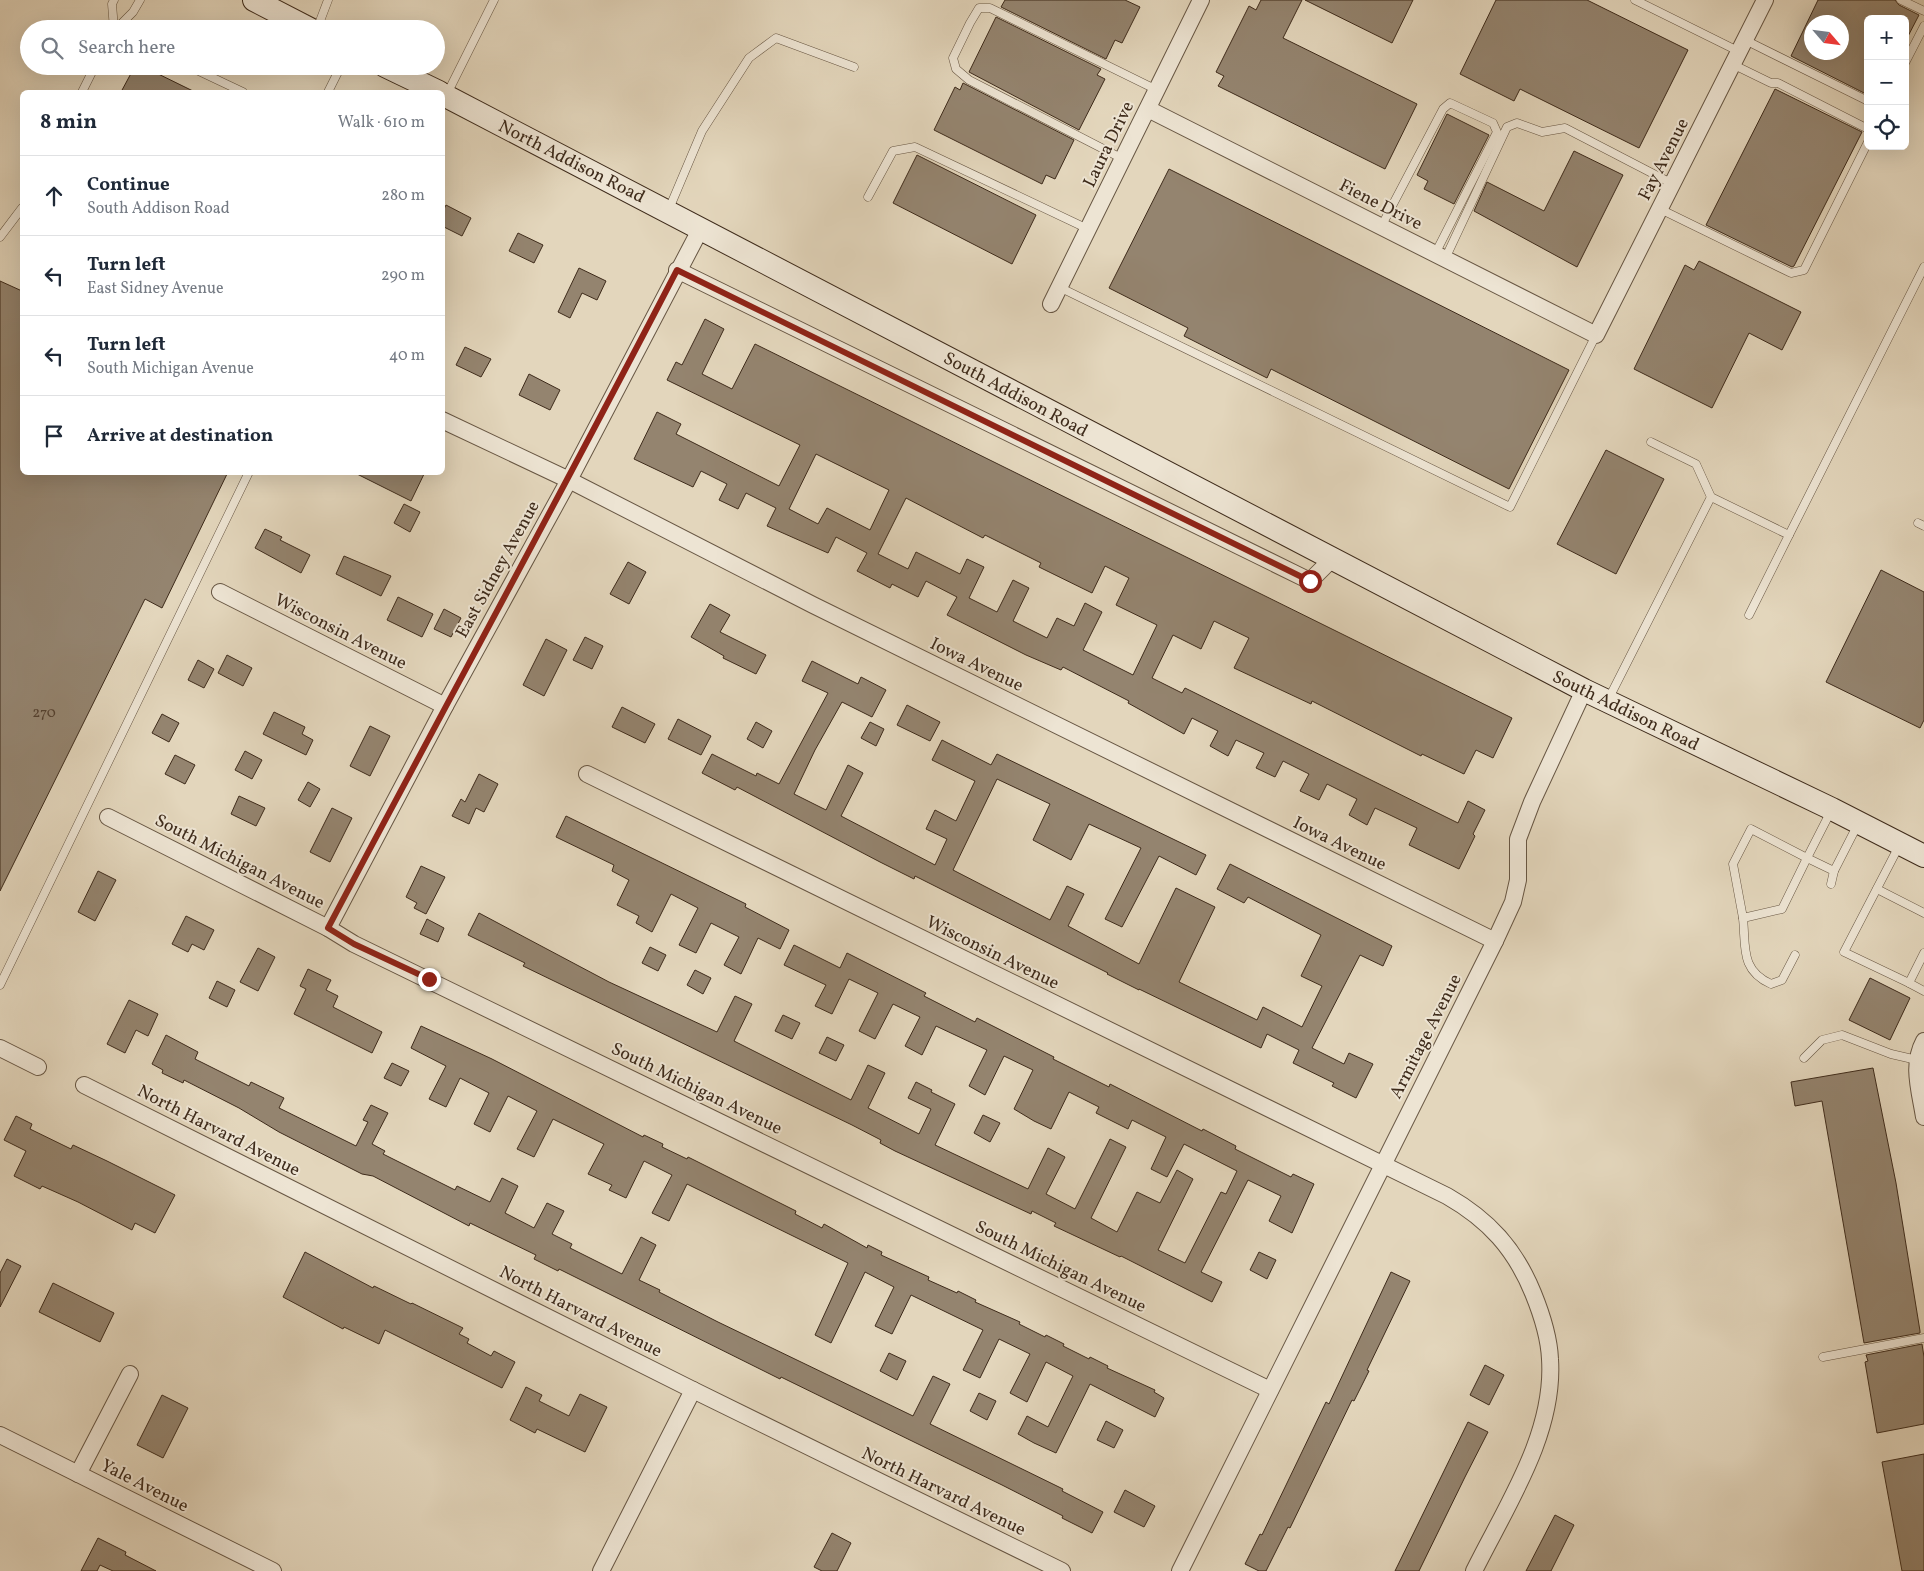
<!DOCTYPE html>
<html lang="en">
<head>
<meta charset="utf-8">
<style>
  :root { --surface:#fff; --page:#f6f6f7; --text:#1f2937; --muted:#747a83; --line:#e0e1e3 }
  body { margin:0; font-family:Vollkorn,serif; background:var(--page); color:var(--text) }
  .controls { position:absolute; right:15px; top:15px; display:grid; overflow:hidden; border-radius:8px; box-shadow:0 5px 20px #0002 }
  .controls button { width:45px; height:45px; display:grid; place-items:center; padding:0; border:0; border-bottom:1px solid var(--line); background:var(--surface); color:var(--text); font:25px sans-serif }
  .compass { position:absolute; left:1804px; top:15px; width:45px; height:45px; border-radius:50%; background:var(--surface); box-shadow:0 5px 20px #0002; rotate:118deg }
  .stop { position:absolute; width:15px; height:15px; margin:-11px; border:4px solid #8f2418; border-radius:50%; background:#fff }
  .stop.end { background:#8f2418; border-color:#fff; box-shadow:0 1px 5px #0008 }
  .list { margin:0; padding:0; list-style:none }
  h2 { display:flex; justify-content:space-between; align-items:center; height:65px; margin:0; padding:0 20px; font-size:21px }
  h2 small { font-size:16px; font-weight:400; color:var(--muted) }
  .list li { display:grid; grid-template-columns:32px 1fr auto; gap:15px; align-items:center; box-sizing:border-box; height:80px; padding:0 20px; border-top:1px solid var(--line) }
  .list b { display:block; font-size:19px; white-space:nowrap }
  .list p { margin:0; font-size:16px; white-space:nowrap; color:var(--muted) }
  .list em { font-size:16px; font-style:normal; color:var(--muted) }
  .icon { flex:none; width:28px; height:28px; fill:none; stroke:currentColor; stroke-width:2; stroke-linecap:round; stroke-linejoin:round }
  .map { position:relative; flex:none; width:1924px; height:1571px; overflow:hidden }
  .search { position:absolute; background:var(--surface); box-shadow:0 5px 20px #0002; left:20px; top:20px; width:425px; height:55px; display:flex; align-items:center; gap:12px; box-sizing:border-box; padding:0 18px; border-radius:28px; color:var(--muted); font-size:19px }
  .panel { position:absolute; background:var(--surface); box-shadow:0 5px 20px #0002; left:20px; top:90px; width:425px; height:385px; border-radius:8px }
  .map>svg:first-child { display:block }
  .building { fill:#94846f; stroke:#3e2b1b; fill-rule:evenodd }
  .lines { fill:none; stroke-linecap:round; stroke-linejoin:round }
  .lane-casing { stroke:#675643; stroke-width:9 }
  .street-casing { stroke:#675643; stroke-width:18 }
  .secondary-casing { stroke:#3e2b1b; stroke-width:24 }
  .lane { stroke:#ede4d3; stroke-width:8 }
  .street { stroke:#ede4d3; stroke-width:16 }
  .secondary { stroke:#ede4d3; stroke-width:22 }
  .route { stroke:#8f2418; stroke-width:6 }
  .labels { text-anchor:middle; stroke-width:4; stroke-linejoin:round; paint-order:stroke }
  .number-label { font-size:15px; fill:#544130 }
  .street-label { font-size:18px; fill:#3e2b1b; stroke:#ede4d3 }
</style>
</head>
<body>
<div class="map">
<svg width="1924" height="1571" viewBox="0 0 1924 1571">
  <rect width="100%" height="100%" fill="#e3d6bc"/>
  <filter id="stains"><feTurbulence type="fractalNoise" baseFrequency=".004" numOctaves="4"/><feColorMatrix values="0 0 0 0 .2 0 0 0 0 .09 0 0 0 0 .02 0 0 0 .5 -.17"/></filter>
  <radialGradient id="worn" r=".72"><stop offset=".6" stop-color="#630" stop-opacity="0"/><stop offset="1" stop-color="#630" stop-opacity=".3"/></radialGradient>
  <g class="building">
    <polygon points="1005,0 1125,0 1140,7 1122,43 1115,40 1106,59 1001,7"/>
    <polygon points="1261,0 1302,0 1283,38 1417,104 1385,169 1218,86 1224,76 1216,72 1249,6 1256,10"/>
    <polygon points="1305,0 1413,0 1392,43"/>
    <polygon points="1496,0 1587,0 1688,50 1639,148 1520,89 1514,101 1460,74"/>
    <path d="M1818 0H1895L1899 5 1919 15 1905 42V19H1868V95L1791 56ZM1812 22H1842V52H1812Z"/>
    <polygon points="996,17 1101,69 1097,75 1105,79 1079,130 969,72"/>
    <polygon points="135,66 142,66 195,92 121,92"/>
    <polygon points="963,83 1074,140 1055,179 1046,175 1042,184 934,130 955,87 960,90"/>
    <polygon points="1775,89 1862,132 1794,266 1792,267 1706,225"/>
    <polygon points="1447,114 1489,135 1454,204 1424,189 1428,181 1417,175"/>
    <polygon points="1574,151 1623,175 1577,267 1474,211 1487,182 1544,211"/>
    <polygon points="917,155 1036,215 1012,264 893,203"/>
    <polygon points="1169,169 1569,370 1509,489 1271,369 1267,378 1184,336 1188,328 1109,288"/>
    <polygon points="446,205 471,218 462,236 442,226 442,213"/>
    <polygon points="518,233 543,245 534,263 509,251"/>
    <polygon points="1699,261 1801,312 1782,350 1749,333 1712,408 1634,369 1685,265 1694,270"/>
    <polygon points="579,268 606,281 597,300 582,293 570,318 558,312"/>
    <polygon points="0,281 22,291 22,472 228,472 162,608 145,599 0,891"/>
    <path d="M705 319 724 329 702 374 732 389 755 344 1512 718 1493 758 1476 750 1464 774 1422 754 1421 756 1312 701 1311 704 1234 668 1249 638 1214 621 1201 649 1173 635 1152 678 1182 693 1185 688 1458 823 1468 801 1485 810 1473 834 1475 836 1459 869 1409 845 1417 828 1390 815 1375 808 1367 825 1349 815 1357 799 1327 784 1319 800 1300 791 1309 774 1283 761 1275 777 1256 768 1264 753 1236 740 1228 756 1210 746 1218 731 1192 718 1184 734 1128 703 1129 701 1063 667 1061 670 1026 655 947 615 957 597 926 581 918 597 892 584 890 588 857 571 867 553 836 537 828 553 767 526 776 508 746 493 738 509 719 500 727 484 701 471 693 487 634 459 657 412 681 424 676 434 779 486 800 445 667 380 676 362 682 365ZM816 454 889 490 870 530 827 508 818 524 789 509ZM906 498 983 538 985 535 1041 563 1039 567 1092 593 1105 566 1129 578 1116 605 1157 625 1133 675 1083 650 1102 612 1085 603 1074 626 1057 618 1047 638 1013 621 1029 588 1013 580 997 612 969 598 984 567 967 559 960 574 916 552 908 569 878 554Z"/>
    <polygon points="465,347 491,359 481,377 456,365"/>
    <polygon points="529,374 560,390 550,410 519,395"/>
    <polygon points="1606,450 1664,479 1616,574 1557,544"/>
    <polygon points="353,472 425,472 411,501"/>
    <polygon points="404,504 420,512 410,532 394,523"/>
    <polygon points="265,529 282,537 280,540 310,555 301,573 255,548"/>
    <polygon points="344,556 391,576 381,596 336,574"/>
    <polygon points="628,562 646,572 629,604 610,594"/>
    <polygon points="1881,570 1924,592 1924,720 1920,728 1826,682"/>
    <polygon points="398,597 433,614 422,637 387,620"/>
    <polygon points="710,604 730,615 720,632 766,655 756,674 723,658 724,656 691,637"/>
    <polygon points="444,609 461,618 451,637 434,629"/>
    <polygon points="585,637 603,646 592,669 573,660"/>
    <polygon points="546,639 567,650 544,696 523,685"/>
    <polygon points="227,655 252,668 243,686 218,673"/>
    <polygon points="198,660 214,669 204,688 188,680"/>
    <polygon points="812,661 858,684 861,677 886,690 872,717 842,702 815,750 794,794 826,810 848,765 863,773 841,816 935,865 947,839 926,829 935,810 956,821 975,781 932,760 942,740 991,765 997,754 1206,855 1196,875 1159,856 1122,927 1105,919 1141,848 1089,824 1071,860 1033,840 1050,804 997,779 953,870 1050,920 1067,886 1084,894 1068,926 1139,964 1176,888 1215,907 1179,982 1257,1020 1263,1007 1302,1027 1322,986 1301,976 1321,935 1248,897 1244,903 1217,889 1230,864 1392,946 1383,966 1360,955 1312,1048 1344,1064 1349,1053 1373,1064 1356,1098 1332,1086 1334,1083 1293,1063 1299,1050 1267,1034 1261,1048 1139,989 1139,990 1107,974 1108,973 915,876 914,879 880,862 737,787 735,790 702,773 712,754 756,776 757,773 779,784 828,693 802,681"/>
    <polygon points="907,705 940,722 930,741 897,725"/>
    <polygon points="622,707 655,724 645,743 612,727"/>
    <polygon points="274,712 305,727 302,734 313,740 306,755 263,734"/>
    <polygon points="162,714 179,723 169,742 152,733"/>
    <polygon points="678,719 711,736 701,755 668,739"/>
    <polygon points="756,722 772,731 763,748 747,739"/>
    <polygon points="870,722 884,729 876,746 861,738"/>
    <polygon points="370,726 390,736 370,776 350,766"/>
    <polygon points="245,751 262,760 252,779 235,770"/>
    <polygon points="175,755 195,765 185,784 165,774"/>
    <polygon points="479,774 498,784 484,812 476,808 469,824 452,816 461,799 465,802"/>
    <polygon points="308,782 320,789 310,807 298,800"/>
    <polygon points="239,796 265,808 256,826 231,814"/>
    <polygon points="332,808 352,818 330,862 310,852"/>
    <polygon points="566,816 746,904 745,907 789,930 780,949 758,938 741,974 724,965 739,937 711,923 696,953 679,945 698,908 671,894 652,932 636,923 639,916 617,905 629,880 612,871 614,865 556,837"/>
    <polygon points="421,866 445,877 426,914 414,908 417,903 406,897"/>
    <polygon points="98,871 116,880 95,921 78,912"/>
    <polygon points="479,913 609,982 717,1032 735,996 752,1004 734,1041 851,1100 868,1065 885,1073 868,1108 919,1134 931,1109 908,1098 916,1082 932,1090 931,1092 955,1104 935,1145 1028,1189 1048,1148 1065,1157 1046,1194 1075,1209 1110,1139 1126,1147 1091,1218 1117,1232 1137,1192 1160,1203 1177,1170 1193,1179 1158,1250 1185,1263 1221,1192 1226,1194 1237,1171 1184,1144 1167,1177 1151,1169 1166,1137 1132,1120 1128,1129 1096,1113 1099,1107 1069,1092 1051,1129 1034,1121 1014,1109 1033,1070 1004,1056 985,1095 969,1086 987,1050 936,1026 922,1055 905,1046 920,1017 893,1004 875,1039 859,1031 878,993 849,979 832,1014 815,1006 826,985 784,965 794,945 840,968 847,953 926,993 924,996 975,1022 977,1018 1054,1057 1053,1059 1109,1087 1110,1084 1202,1131 1203,1129 1236,1146 1235,1149 1291,1177 1293,1174 1314,1184 1292,1233 1269,1221 1281,1196 1248,1180 1201,1272 1222,1282 1212,1302 1121,1256 1120,1257 1054,1226 1056,1223 1032,1211 1031,1214 895,1151 880,1143 881,1140 852,1125 523,966 525,963 468,935"/>
    <polygon points="186,916 214,930 204,950 192,944 188,952 172,944"/>
    <polygon points="427,919 444,928 438,942 420,934"/>
    <polygon points="650,947 666,955 658,971 642,963"/>
    <polygon points="258,948 275,957 258,991 240,982"/>
    <polygon points="308,969 331,980 326,990 338,996 333,1007 382,1032 372,1053 294,1014 306,989 300,986"/>
    <polygon points="695,970 711,978 703,994 687,985"/>
    <polygon points="1870,978 1910,998 1890,1040 1849,1020"/>
    <polygon points="217,981 235,990 227,1007 209,998"/>
    <polygon points="129,1000 158,1014 148,1036 136,1030 125,1053 107,1044"/>
    <polygon points="783,1015 800,1023 792,1039 775,1031"/>
    <polygon points="421,1026 492,1059 643,1137 644,1135 663,1144 662,1147 687,1159 688,1157 796,1211 795,1214 822,1228 824,1224 867,1248 868,1245 882,1252 881,1255 929,1277 928,1280 957,1293 958,1291 976,1300 975,1302 1020,1322 1019,1324 1045,1337 1046,1335 1064,1344 1063,1346 1089,1359 1090,1357 1108,1366 1107,1368 1155,1390 1154,1392 1164,1398 1155,1417 1090,1384 1056,1453 1034,1443 1018,1434 1027,1416 1048,1427 1073,1376 1046,1362 1027,1402 1010,1393 1030,1354 999,1339 980,1378 963,1370 983,1330 911,1295 892,1334 875,1326 894,1287 865,1272 831,1343 815,1335 848,1263 687,1184 669,1221 652,1213 672,1175 644,1161 626,1198 609,1190 612,1185 588,1174 604,1144 553,1119 534,1157 517,1149 537,1111 508,1096 490,1132 474,1124 489,1093 460,1078 446,1107 429,1099 446,1066 411,1048"/>
    <polygon points="166,1035 198,1052 195,1059 249,1086 251,1082 284,1098 279,1108 356,1146 368,1122 363,1120 371,1105 388,1113 372,1144 385,1151 383,1154 455,1190 457,1186 490,1202 502,1178 518,1186 505,1213 534,1228 547,1203 564,1211 552,1234 572,1244 570,1248 622,1274 641,1237 656,1245 639,1280 660,1290 659,1292 718,1322 913,1416 933,1376 950,1384 930,1424 1063,1489 1062,1491 1103,1512 1092,1533 1062,1518 1063,1516 1002,1485 781,1377 780,1379 559,1269 558,1271 534,1259 536,1255 470,1223 469,1226 373,1176 362,1174 279,1132 239,1108 184,1080 183,1083 162,1073 163,1070 152,1064"/>
    <polygon points="827,1037 844,1045 836,1061 819,1053"/>
    <polygon points="392,1063 409,1071 401,1086 384,1078"/>
    <polygon points="1873,1068 1896,1183 1920,1331 1920,1333 1864,1343 1822,1101 1795,1106 1791,1082"/>
    <polygon points="983,1115 1000,1123 990,1142 974,1133"/>
    <polygon points="16,1116 32,1124 30,1129 71,1149 73,1145 107,1161 175,1195 155,1233 135,1223 132,1230 78,1202 42,1186 40,1189 14,1176 26,1151 4,1140"/>
    <polygon points="305,1252 373,1288 374,1286 411,1304 412,1303 463,1328 459,1334 469,1339 467,1343 491,1356 494,1351 515,1362 502,1388 385,1330 379,1344 344,1327 343,1329 283,1297"/>
    <polygon points="1259,1252 1276,1260 1267,1279 1250,1270"/>
    <polygon points="7,1259 21,1266 0,1307 0,1273"/>
    <polygon points="1391,1272 1410,1281 1367,1370 1369,1371 1354,1401 1352,1400 1290,1528 1288,1527 1266,1571 1259,1571 1245,1564 1260,1534 1262,1535 1326,1402 1329,1404"/>
    <polygon points="53,1283 114,1313 100,1342 39,1312"/>
    <polygon points="1922,1344 1924,1357 1924,1424 1877,1433 1865,1362 1868,1361 1866,1355"/>
    <polygon points="889,1353 906,1361 897,1380 880,1371"/>
    <polygon points="1485,1365 1504,1375 1489,1405 1470,1395"/>
    <polygon points="526,1387 542,1395 539,1401 569,1416 580,1394 607,1407 585,1452 537,1429 535,1433 510,1420"/>
    <polygon points="979,1393 996,1401 987,1420 970,1411"/>
    <polygon points="162,1395 188,1408 163,1458 137,1445"/>
    <polygon points="1106,1421 1123,1430 1114,1448 1097,1440"/>
    <polygon points="1468,1422 1488,1432 1465,1477 1419,1571 1395,1571"/>
    <polygon points="1924,1454 1924,1571 1902,1571 1882,1462"/>
    <polygon points="1125,1490 1155,1506 1144,1527 1114,1512"/>
    <polygon points="1555,1515 1574,1525 1551,1571 1526,1571"/>
    <polygon points="832,1533 851,1543 837,1571 822,1571 814,1567"/>
    <polygon points="98,1538 126,1552 125,1555 156,1571 113,1571 100,1565 97,1571 81,1571"/>
  </g>
  <g class="lines">
    <g class="lane-casing">
      <g id="lane">
        <polyline points="1635,0 1738,51"/>
        <polyline points="1901,0 1924,11"/>
        <polyline points="114,29 112,4 114,0"/>
        <polyline points="116,29 133,12 140,0"/>
        <polyline points="317,29 328,0"/>
        <polyline points="1745,40 1868,101"/>
        <polyline points="1905,63 1924,26"/>
        <polyline points="1732,64 1771,83 1778,83 1868,129"/>
        <polyline points="188,66 243,92"/>
        <polyline points="82,92 95,66"/>
        <polyline points="328,92 341,66"/>
        <polyline points="447,94 494,0"/>
        <polyline points="1123,159 969,80 956,69 953,58 970,23 979,8 990,8 1157,90"/>
        <polyline points="868,197 893,151 915,147 1088,229"/>
        <polyline points="669,209 702,131 749,58 776,38 854,67"/>
        <polyline points="1660,209 1791,273 1804,270 1868,142"/>
        <polyline points="1381,227 1443,109 1450,103 1493,123 1497,132 1435,254"/>
        <polyline points="0,237 22,208"/>
        <polyline points="1445,259 1507,127 1517,123 1542,132 1565,128 1673,184"/>
        <polyline points="1059,287 1510,507 1596,335"/>
        <polyline points="1651,442 1696,464 1711,497 1789,535 1749,615"/>
        <polyline points="1918,523 1924,526"/>
        <polyline points="1789,535 1924,267"/>
        <polyline points="1608,700 1711,497"/>
        <polyline points="1831,811 1807,858 1751,829 1733,864 1743,918 1782,909 1807,858 1834,871 1858,824"/>
        <polyline points="1899,846 1844,952 1909,983 1924,953"/>
        <polyline points="1831,884 1834,871"/>
        <polyline points="1877,889 1924,913"/>
        <path d="M1743 918C1746 947 1740 970 1771 984L1782 980 1795 955"/>
        <polyline points="1909,983 1924,991"/>
        <polyline points="0,985 249,472"/>
        <polyline points="1804,1058 1822,1040 1842,1035 1891,1054 1917,1060"/>
        <polyline points="1823,1357 1924,1338"/>
      </g>
    </g>
    <g class="street-casing">
      <g id="street">
        <polyline points="1148,109 1596,335 1765,0"/>
        <polyline points="677,270 1310,581 1331,560"/>
        <polyline points="1051,304 1201,0"/>
        <polyline points="442,420 569,480 813,605 1495,941"/>
        <polyline points="220,592 445,706"/>
        <path d="M587 774 1447 1196C1489 1220 1515 1249 1533 1293 1542 1315 1549 1336 1550 1359 1555 1434 1506 1506 1474 1571"/>
        <polyline points="108,817 328,928 354,944 1270,1390"/>
        <polyline points="328,928 445,706 569,480 701,228"/>
        <path d="M1924 1041C1911 1065 1920 1091 1924 1117"/>
        <polyline points="0,1048 38,1067"/>
        <polyline points="84,1085 693,1390 1062,1571"/>
        <polyline points="0,1435 273,1571"/>
        <polyline points="78,1474 130,1374"/>
        <polyline points="601,1571 693,1390"/>
        <polyline points="1180,1571 1495,941 1513,902 1518,880 1518,839 1532,802 1584,690"/>
      </g>
    </g>
    <g class="secondary-casing">
      <g id="secondary">
        <polyline points="254,0 310,29"/>
        <polyline points="385,66 439,92"/>
        <polyline points="442,94 1584,690 1832,809 1924,856"/>
      </g>
    </g>
    <use href="#lane" class="lane"/>
    <use href="#street" class="street"/>
    <use href="#secondary" class="secondary"/>
  </g>
  <g class="lines">
    <path class="route" d="M429 979 354 944 328 928C444 708 563 491 677 270L1310 581"/>
  </g>
  <g class="labels">
    <g class="number-label">
      <text x="44" y="717">270</text>
    </g>
    <g class="street-label">
      <text transform="translate(1108 144) rotate(-64)" y="6">Laura Drive</text>
      <text transform="translate(1663 159) rotate(-63)" y="6">Fay Avenue</text>
      <text transform="translate(572 161) rotate(27)" y="6">North Addison Road</text>
      <text transform="translate(1381 204) rotate(27)" y="6">Fiene Drive</text>
      <text transform="translate(1016 394) rotate(28)" y="6">South Addison Road</text>
      <text transform="translate(497 569) rotate(-61)" y="6">East Sidney Avenue</text>
      <text transform="translate(341 631) rotate(27)" y="6">Wisconsin Avenue</text>
      <text transform="translate(977 664) rotate(26)" y="6">Iowa Avenue</text>
      <text transform="translate(1626 710) rotate(26)" y="6">South Addison Road</text>
      <text transform="translate(1340 843) rotate(26)" y="6">Iowa Avenue</text>
      <text transform="translate(240 861) rotate(27)" y="6">South Michigan Avenue</text>
      <text transform="translate(993 952) rotate(26)" y="6">Wisconsin Avenue</text>
      <text transform="translate(1425 1036) rotate(-63)" y="6">Armitage Avenue</text>
      <text transform="translate(697 1088) rotate(26)" y="6">South Michigan Avenue</text>
      <text transform="translate(219 1130) rotate(27)" y="6">North Harvard Avenue</text>
      <text transform="translate(1061 1266) rotate(26)" y="6">South Michigan Avenue</text>
      <text transform="translate(581 1311) rotate(27)" y="6">North Harvard Avenue</text>
      <text transform="translate(145 1485) rotate(27)" y="6">Yale Avenue</text>
      <text transform="translate(944 1491) rotate(26)" y="6">North Harvard Avenue</text>
    </g>
  </g>
  <rect width="100%" height="100%" filter="url(#stains)"/>
  <rect width="100%" height="100%" fill="url(#worn)"/>
</svg>
<div class="controls">
<button>+</button>
<button>−</button>
<button><svg class="icon" aria-label="locate" viewBox="0 0 24 24"><circle cx="12" cy="12" r="6"/><path d="M12 2v4M12 18v4M2 12h4M18 12h4"/></svg></button>
</div>
<svg class="compass" viewBox="-18 -18 36 36"><path d="M0-13l5 13h-10z" fill="#e53935"/><path d="M0 13l5-13h-10z" fill="#747a83"/></svg>
<div class="stop" style="left:1310px;top:581px"></div>
<div class="stop end" style="left:429px;top:979px"></div>
<div class="search"><svg class="icon" aria-label="search" viewBox="0 0 24 24"><circle cx="10" cy="10" r="6"/><path d="M15 15l6 6"/></svg>Search here</div>
<section class="panel">
<h2>8 min<small>Walk · 610 m</small></h2>
<ul class="list">
<li><svg class="icon" aria-label="ahead" viewBox="0 0 24 24"><path d="M12 20V5M6 11l6-6 6 6"/></svg><div><b>Continue</b><p>South Addison Road</p></div><em>280 m</em></li>
<li><svg class="icon" aria-label="left" viewBox="0 0 24 24"><path d="M17 20v-9H6M10 6l-5 5 5 5"/></svg><div><b>Turn left</b><p>East Sidney Avenue</p></div><em>290 m</em></li>
<li><svg class="icon" aria-label="left" viewBox="0 0 24 24"><path d="M17 20v-9H6M10 6l-5 5 5 5"/></svg><div><b>Turn left</b><p>South Michigan Avenue</p></div><em>40 m</em></li>
<li><svg class="icon" aria-label="arrive" viewBox="0 0 24 24"><path d="M6 21V4h12l-3 4 3 4H6"/></svg><div><b>Arrive at destination</b></div></li>
</ul>
</section>
</div>
</body>
</html>
